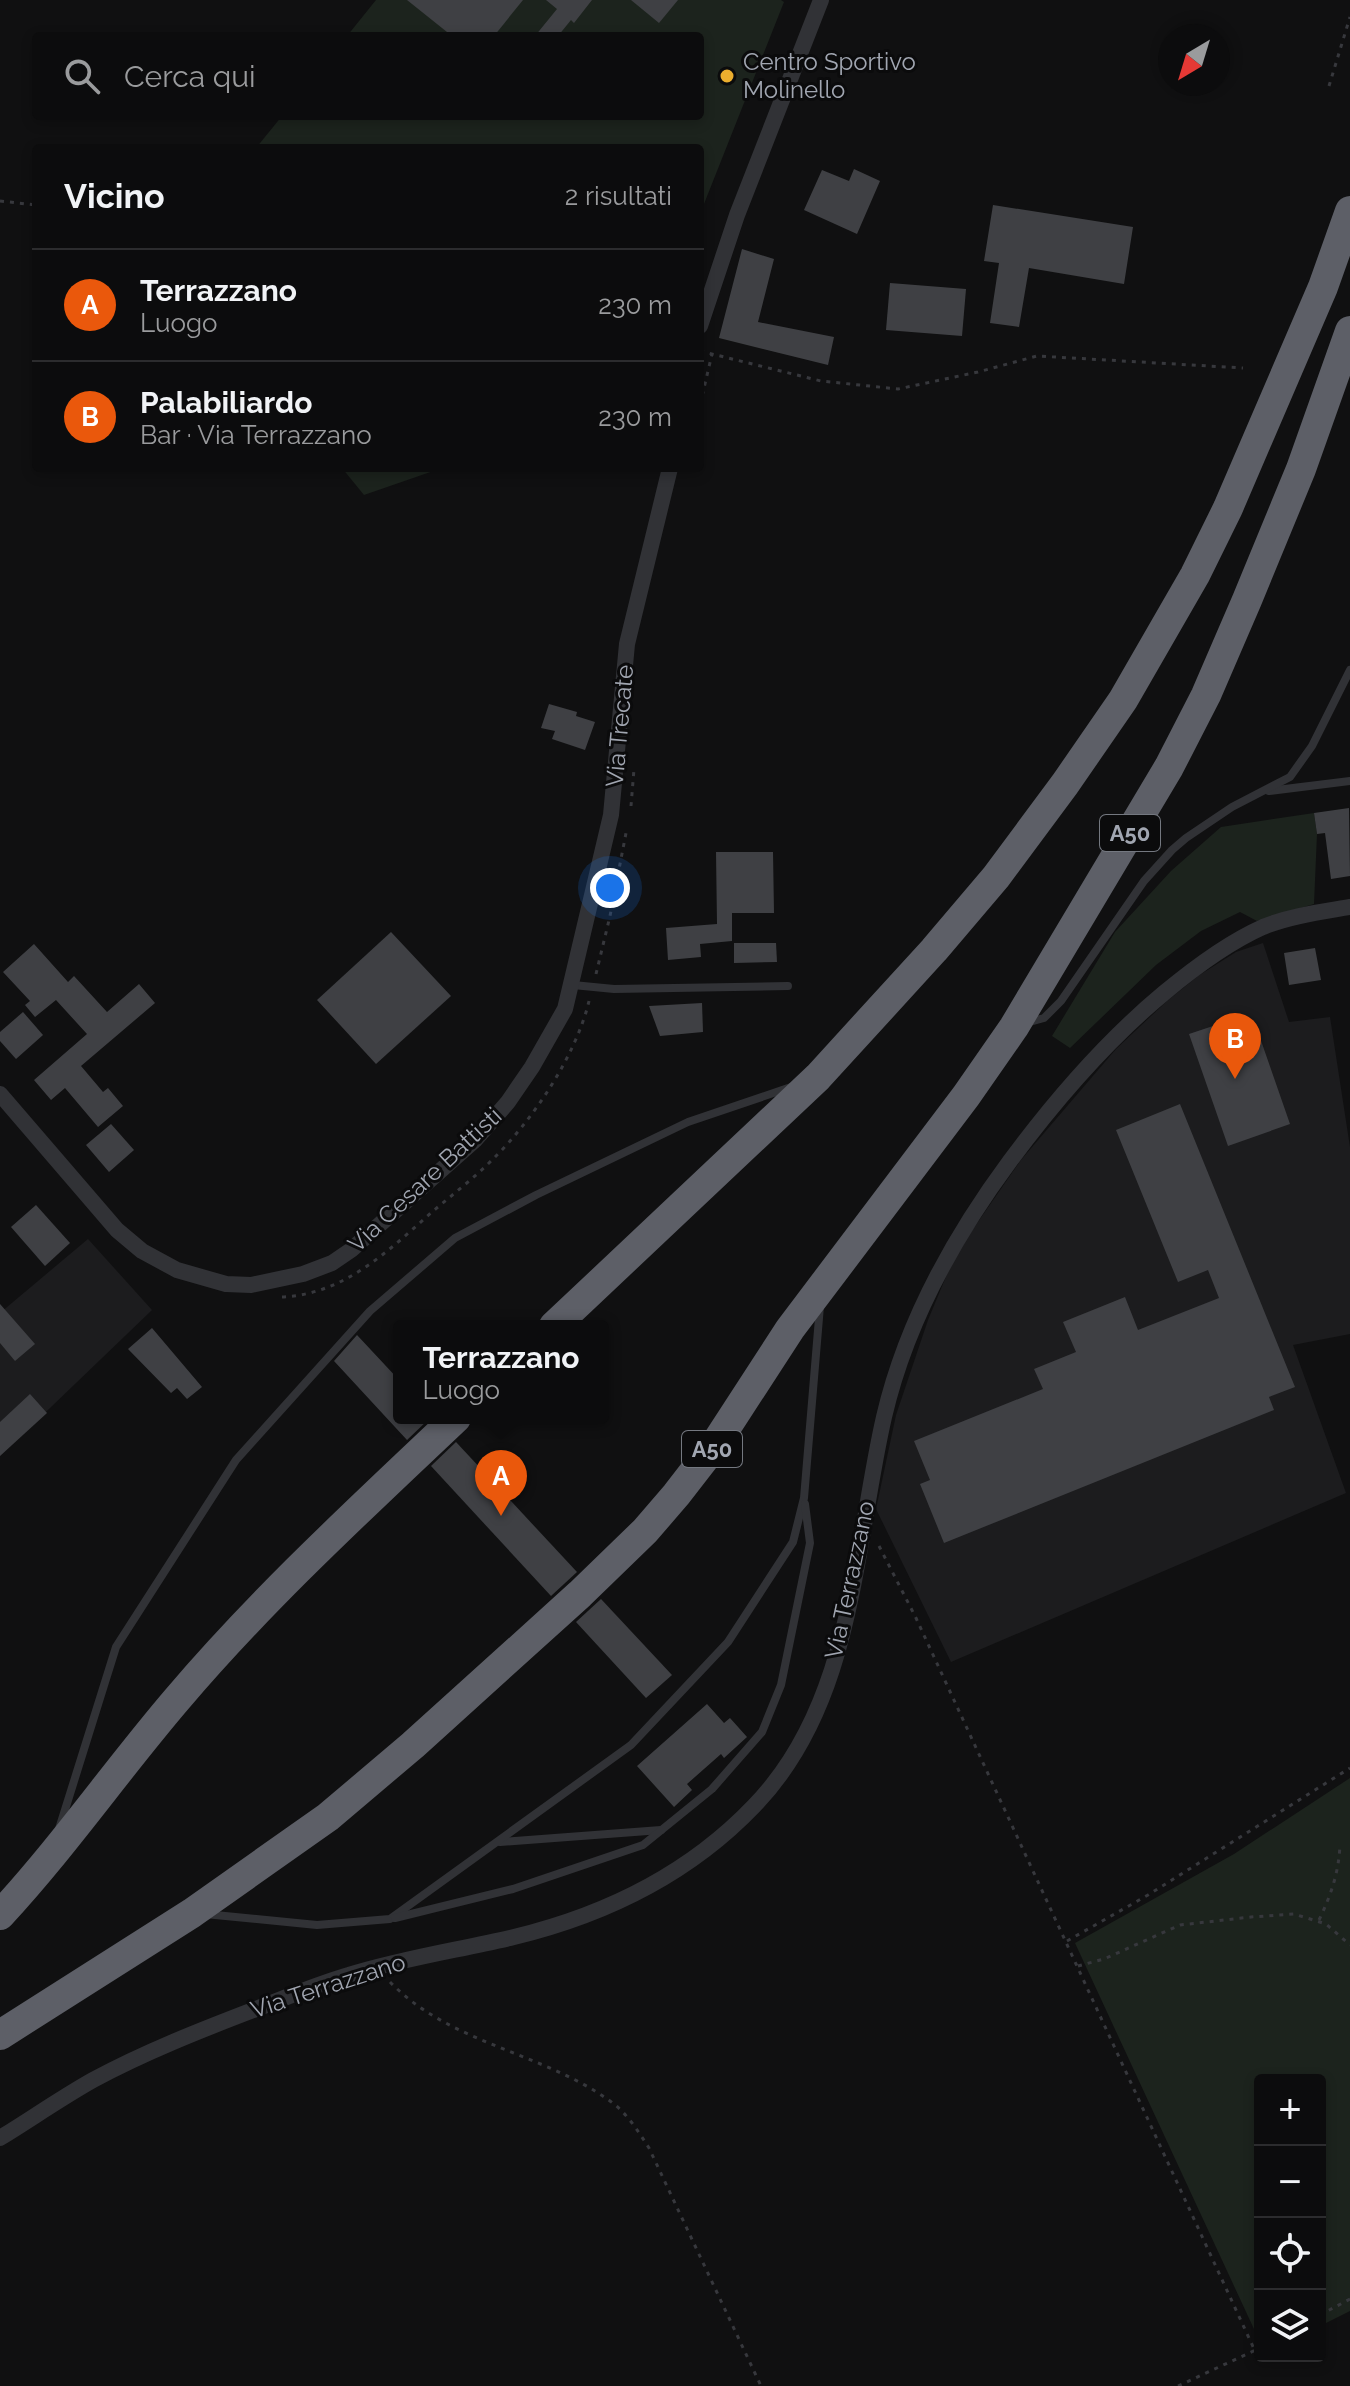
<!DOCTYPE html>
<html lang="it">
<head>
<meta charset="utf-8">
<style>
  :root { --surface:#0c0c0d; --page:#151516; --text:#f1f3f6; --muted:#9a9b9d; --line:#2c2c2e; --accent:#ea580c }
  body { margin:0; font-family:Raleway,sans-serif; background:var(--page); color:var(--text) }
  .controls { position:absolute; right:24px; bottom:24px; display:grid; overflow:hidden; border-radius:8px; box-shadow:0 4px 12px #0003 }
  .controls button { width:72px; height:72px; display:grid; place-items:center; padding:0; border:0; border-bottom:2px solid var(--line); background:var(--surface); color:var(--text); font:40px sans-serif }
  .compass { position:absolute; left:1158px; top:24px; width:72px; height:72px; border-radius:50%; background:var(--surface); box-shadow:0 4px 12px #0003; rotate:218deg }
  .you { position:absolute; left:610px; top:888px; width:28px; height:28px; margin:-20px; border:6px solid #fff; border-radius:50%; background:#1a73e8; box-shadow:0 0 0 12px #1a73e833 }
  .badge { display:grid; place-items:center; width:52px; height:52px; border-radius:50%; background:var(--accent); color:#fff; font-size:26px; font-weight:700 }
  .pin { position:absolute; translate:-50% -66px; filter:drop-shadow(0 2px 4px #0008) }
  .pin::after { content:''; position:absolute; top:42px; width:28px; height:24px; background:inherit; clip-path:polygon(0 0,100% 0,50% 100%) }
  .popup { position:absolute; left:393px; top:1320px; width:216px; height:104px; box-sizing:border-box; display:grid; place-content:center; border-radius:8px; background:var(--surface); filter:drop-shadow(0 2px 6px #0005); font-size:26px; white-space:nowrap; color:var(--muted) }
  .popup b { font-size:30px; color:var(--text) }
  .popup::after { content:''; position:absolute; left:50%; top:100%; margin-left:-16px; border:16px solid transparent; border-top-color:var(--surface) }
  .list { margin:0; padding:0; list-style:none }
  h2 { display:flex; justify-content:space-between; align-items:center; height:104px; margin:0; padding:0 32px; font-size:34px }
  h2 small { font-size:26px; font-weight:400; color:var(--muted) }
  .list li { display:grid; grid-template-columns:52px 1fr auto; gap:24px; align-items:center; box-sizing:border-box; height:112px; padding:0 32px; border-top:2px solid var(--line) }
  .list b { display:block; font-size:30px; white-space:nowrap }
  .list p { margin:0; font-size:26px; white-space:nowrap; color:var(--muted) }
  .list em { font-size:26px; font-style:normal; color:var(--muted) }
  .icon { flex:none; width:44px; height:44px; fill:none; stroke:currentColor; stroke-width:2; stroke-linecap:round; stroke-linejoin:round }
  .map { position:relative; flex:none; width:1350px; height:2386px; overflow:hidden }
  .search { position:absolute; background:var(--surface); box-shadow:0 4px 12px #0003; left:32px; top:32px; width:672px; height:88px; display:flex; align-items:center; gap:20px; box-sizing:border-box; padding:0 28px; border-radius:8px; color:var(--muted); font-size:30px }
  .panel { position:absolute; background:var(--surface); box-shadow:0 4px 12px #0003; left:32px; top:144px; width:672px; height:328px; border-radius:8px }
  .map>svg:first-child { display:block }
  .built { fill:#1c1c1e }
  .green { fill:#1c231d }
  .building { fill:#3f4044 }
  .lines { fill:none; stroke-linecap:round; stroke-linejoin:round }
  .path { stroke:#37383d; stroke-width:3; stroke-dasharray:4 6; stroke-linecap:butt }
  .service { stroke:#313236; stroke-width:8 }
  .minor { stroke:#313236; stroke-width:16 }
  .motorway { stroke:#5d5f67; stroke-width:30 }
  .poi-dot { fill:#ebae2e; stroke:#0b0b0c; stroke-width:3 }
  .labels { text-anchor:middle; stroke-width:6; stroke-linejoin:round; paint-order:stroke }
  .shield { fill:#0b0b0c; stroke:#747880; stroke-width:2 }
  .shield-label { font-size:22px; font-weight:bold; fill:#a1a6b1 }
  .poi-label { font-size:24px; fill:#a1a6b1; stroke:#0b0b0c; text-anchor:start }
  .street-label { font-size:24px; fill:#a1a6b1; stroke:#0b0b0c }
</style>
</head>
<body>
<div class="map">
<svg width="1350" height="2386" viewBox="0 0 1350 2386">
  <rect width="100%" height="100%" fill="#101011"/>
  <g class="built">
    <polygon points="1263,943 1289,1022 1330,1017 1350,1147 1350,1334 1293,1345 1346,1493 951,1662 876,1509 896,1415 928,1320 955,1255 1021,1160 1116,1049 1167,1001 1198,976 1236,952"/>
    <polygon points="88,1239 152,1310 0,1456 0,1313"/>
  </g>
  <g class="green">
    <polygon points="376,0 781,0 784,2 700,214 700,148 256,148 282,116 700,116 700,36 347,36"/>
    <polygon points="342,468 442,468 364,495"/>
    <polygon points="1314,813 1317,834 1314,904 1257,921 1240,912 1201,931 1156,965 1070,1048 1052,1036 1115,932 1171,871 1221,827"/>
    <polygon points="1350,1778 1350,2311 1320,2326 1320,2080 1260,2080 1260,2342 1075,1943 1234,1854"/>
  </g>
  <g class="building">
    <polygon points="407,0 523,0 494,36 452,36"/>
    <polygon points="546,0 592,0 574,23 571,20 558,36 535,36 557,9"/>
    <polygon points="631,0 678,0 659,23"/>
    <polygon points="854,169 880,181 857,234 804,210 822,170 849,181"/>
    <polygon points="993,205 1133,227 1124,284 1029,268 1019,327 990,323 999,263 984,261"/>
    <polygon points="742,249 774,259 758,322 834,337 828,365 719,338"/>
    <polygon points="890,283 966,289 962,336 886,330"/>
    <polygon points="549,704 577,712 576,716 595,722 585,750 552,739 555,731 541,728"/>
    <polygon points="1349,808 1350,876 1331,879 1325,833 1317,834 1314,813"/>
    <polygon points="716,852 773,852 774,913 732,913 732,941 700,944 701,957 668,960 666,928 717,924"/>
    <polygon points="391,932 451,996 376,1064 317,1000"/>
    <polygon points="734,943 776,943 777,962 734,963"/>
    <polygon points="34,944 68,982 74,976 107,1012 139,984 155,1003 81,1066 103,1092 108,1088 123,1106 98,1127 65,1088 51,1100 34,1080 87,1034 56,1000 35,1017 25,1005 30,1001 3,972"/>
    <polygon points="1315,948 1321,980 1289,985 1284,953"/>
    <polygon points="702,1003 703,1032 660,1036 649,1006"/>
    <polygon points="23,1012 43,1035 16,1059 0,1041 0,1032"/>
    <polygon points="1225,1022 1232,1041 1258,1032 1290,1124 1228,1146 1189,1034"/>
    <polygon points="1180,1104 1295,1387 1269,1397 1274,1410 944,1543 920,1484 930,1480 914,1441 1043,1389 1034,1369 1076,1352 1063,1322 1125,1297 1138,1330 1219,1298 1208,1270 1178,1282 1116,1130"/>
    <polygon points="111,1124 134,1150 109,1172 86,1145"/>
    <polygon points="36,1205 70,1243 45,1266 11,1227"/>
    <polygon points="0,1304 35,1344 15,1361 0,1343"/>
    <polygon points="152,1328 202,1387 187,1399 177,1388 171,1393 128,1349"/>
    <polygon points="357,1335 399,1380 399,1418 430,1418 407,1440 334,1361"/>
    <polygon points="30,1394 47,1413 0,1456 0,1422"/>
    <polygon points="456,1442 577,1572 551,1596 431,1466"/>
    <polygon points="601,1599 672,1675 646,1698 576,1622"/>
    <polygon points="707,1704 724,1723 730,1718 747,1737 724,1758 721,1754 687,1784 692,1790 674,1807 637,1766"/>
  </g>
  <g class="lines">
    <g class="path">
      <polyline points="1329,86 1350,17"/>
      <polyline points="0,201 36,205"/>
      <polyline points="700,351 821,381 898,389 978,372 1037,356 1243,368"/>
      <polyline points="700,405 712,354"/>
      <polyline points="631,806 634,769"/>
      <polyline points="596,974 610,916 626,833"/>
      <path d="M282 1297C345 1294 388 1251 432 1212 452 1195 473 1179 492 1160 532 1121 576 1056 589 1001"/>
      <polyline points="879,1546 916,1618 1255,2351"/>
      <path d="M1319 1920C1331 1895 1339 1872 1340 1844"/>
      <polyline points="1067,1941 1148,1895 1350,1768"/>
      <polyline points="1078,1966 1104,1959 1180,1925 1251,1917 1294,1914 1326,1924 1350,1945"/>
      <path d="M390 1982C450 2044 542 2052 610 2101 627 2113 638 2131 649 2148L761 2386"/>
      <polyline points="1320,2315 1350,2299"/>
      <polyline points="1178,2386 1260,2348"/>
    </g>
    <g class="service">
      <polyline points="1269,791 1350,781"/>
      <polyline points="573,985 614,989 788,986"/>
      <polyline points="1026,1023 1044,1018 1061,1001 1144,881 1172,850 1186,838 1232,807 1290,777 1312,746 1350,670"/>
      <polyline points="59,1829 116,1647 236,1460 370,1311 455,1238 536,1195 688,1122 791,1087"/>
      <polyline points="500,1842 661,1830"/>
      <polyline points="205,1914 317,1925 390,1919 631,1745 728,1642 793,1542 804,1498 820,1306"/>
      <polyline points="395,1918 513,1889 643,1845 712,1789 762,1732 781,1685 810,1543 805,1504"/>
    </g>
    <g class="minor">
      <polyline points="700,326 737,215 821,0"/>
      <polyline points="0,1094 117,1230 142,1251 177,1270 226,1284 251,1285 303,1274 332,1263 351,1250 475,1140 508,1102 532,1067 565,1009 611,815 627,644 670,468"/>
      <path d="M0 2138C31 2119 61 2098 93 2080 145 2052 201 2030 256 2009 287 1997 318 1984 349 1975 403 1958 459 1950 514 1937 605 1915 688 1875 754 1806 854 1703 854 1548 884 1417 906 1322 953 1238 1010 1161 1056 1099 1105 1042 1164 993 1194 968 1227 943 1263 927 1290 916 1321 912 1350 907"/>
    </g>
    <g class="motorway">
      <polyline points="554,1326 818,1077 934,950 996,877 1065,784 1123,700 1195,575 1228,508 1323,287 1350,211"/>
      <path d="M0 1915C64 1846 117 1769 178 1698 263 1598 361 1508 456 1418"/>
      <polyline points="0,2035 192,1913 328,1817 413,1745 580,1594 645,1531 676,1495 714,1446 790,1329 966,1096 1014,1027 1169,767 1206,695 1247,600 1301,469 1350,331"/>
    </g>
  </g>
  <circle class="poi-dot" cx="727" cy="76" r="8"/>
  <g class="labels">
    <g class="shield">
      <rect x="1100" y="815" width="60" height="36" rx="6"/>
      <rect x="682" y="1431" width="60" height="36" rx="6"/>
    </g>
    <g class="shield-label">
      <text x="1130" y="841">A50</text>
      <text x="712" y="1457">A50</text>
    </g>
    <g class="poi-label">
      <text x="743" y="70">Centro Sportivo<tspan x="743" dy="28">Molinello</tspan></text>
    </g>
    <g class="street-label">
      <text transform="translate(620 726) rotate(-85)" y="8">Via Trecate</text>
      <text transform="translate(425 1180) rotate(-43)" y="8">Via Cesare Battisti</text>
      <text transform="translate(850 1580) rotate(-78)" y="8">Via Terrazzano</text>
      <text transform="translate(328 1986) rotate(-18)" y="8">Via Terrazzano</text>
    </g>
  </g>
</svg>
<div class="controls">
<button>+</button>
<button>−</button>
<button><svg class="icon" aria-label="locate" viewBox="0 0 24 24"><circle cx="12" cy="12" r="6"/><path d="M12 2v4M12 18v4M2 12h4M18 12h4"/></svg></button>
<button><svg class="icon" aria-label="layers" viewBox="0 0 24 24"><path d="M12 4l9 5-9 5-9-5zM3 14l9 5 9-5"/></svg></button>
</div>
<svg class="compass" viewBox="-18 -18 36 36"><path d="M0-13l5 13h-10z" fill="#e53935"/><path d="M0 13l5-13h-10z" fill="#9a9b9d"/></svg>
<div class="you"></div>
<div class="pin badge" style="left:501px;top:1516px">A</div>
<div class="popup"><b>Terrazzano</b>Luogo</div>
<div class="pin badge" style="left:1235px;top:1079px">B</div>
<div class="search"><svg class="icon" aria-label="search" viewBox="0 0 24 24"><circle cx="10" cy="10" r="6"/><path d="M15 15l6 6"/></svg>Cerca qui</div>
<section class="panel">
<h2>Vicino<small>2 risultati</small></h2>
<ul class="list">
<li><span class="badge">A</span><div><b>Terrazzano</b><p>Luogo</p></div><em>230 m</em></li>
<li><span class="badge">B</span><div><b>Palabiliardo</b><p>Bar · Via Terrazzano</p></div><em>230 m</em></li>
</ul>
</section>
</div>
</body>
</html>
